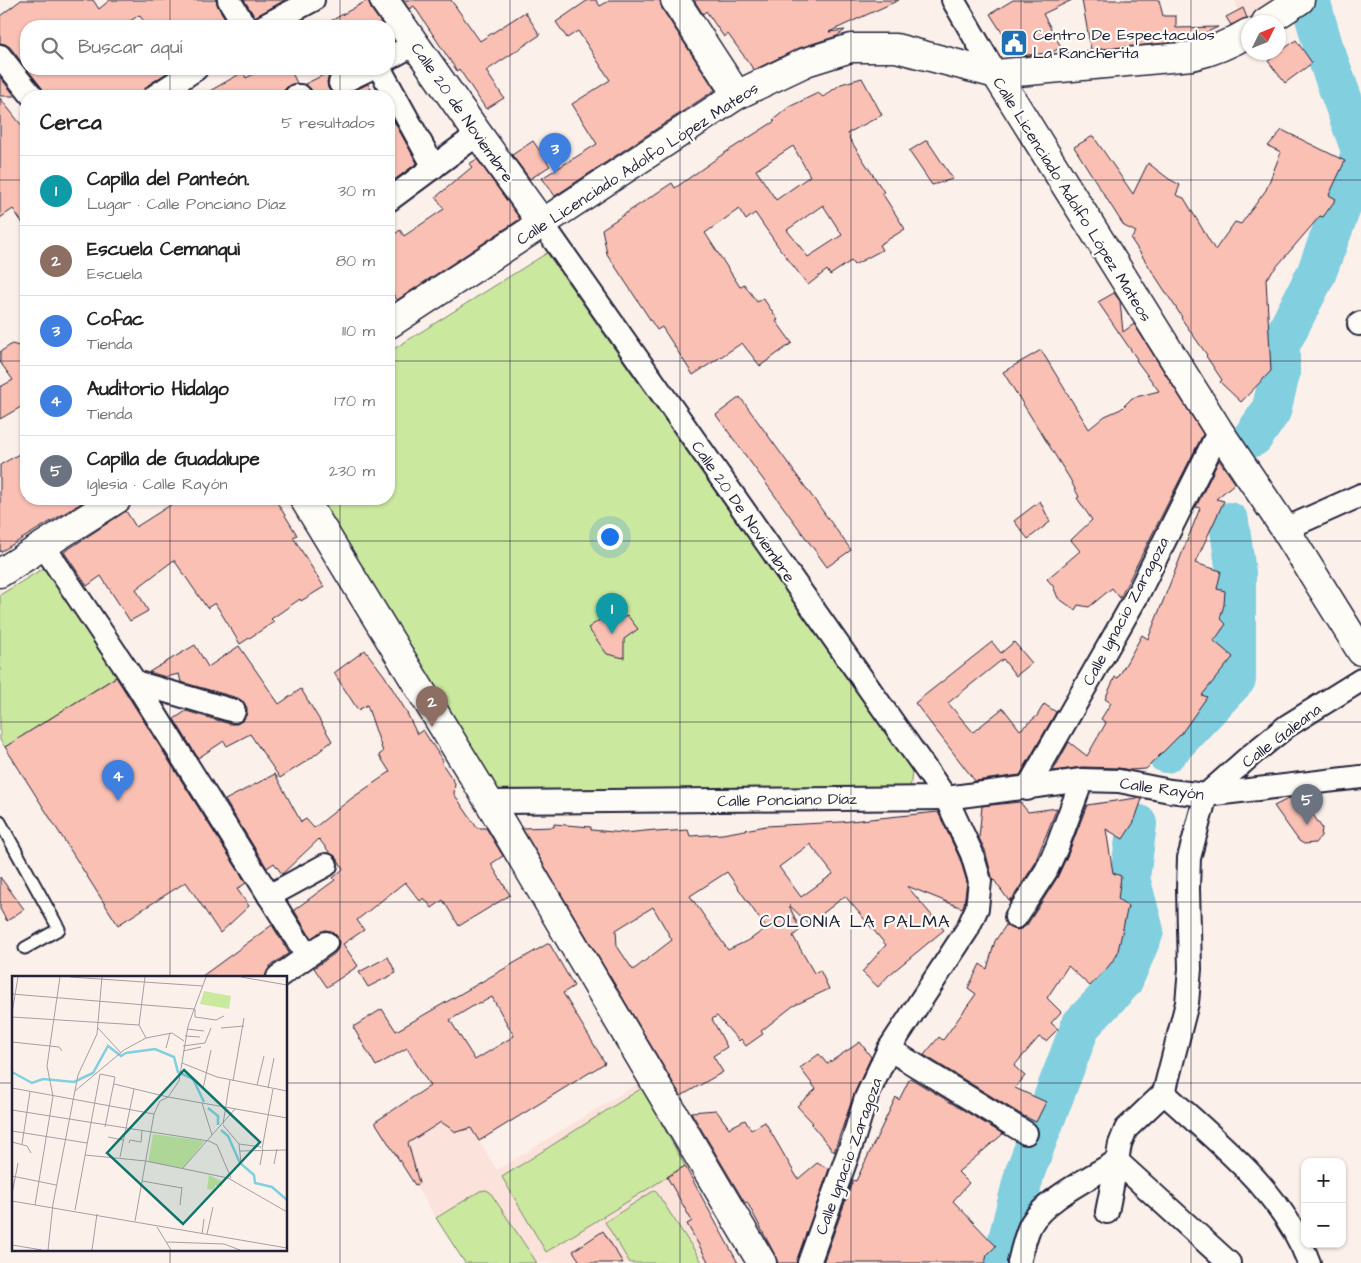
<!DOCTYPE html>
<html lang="es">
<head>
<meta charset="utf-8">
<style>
  :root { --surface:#fff; --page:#f2f2f2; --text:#222; --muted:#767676; --line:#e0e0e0; --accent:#0f766e }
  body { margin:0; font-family:"Architects Daughter",sans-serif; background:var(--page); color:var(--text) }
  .controls { position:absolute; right:15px; bottom:15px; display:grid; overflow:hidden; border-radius:10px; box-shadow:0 1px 4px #0004 }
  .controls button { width:45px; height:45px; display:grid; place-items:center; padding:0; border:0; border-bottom:1px solid var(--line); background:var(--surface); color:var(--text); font:25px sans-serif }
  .compass { position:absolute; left:1241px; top:15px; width:45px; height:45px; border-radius:50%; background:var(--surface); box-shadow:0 1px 4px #0004; rotate:47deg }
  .you { position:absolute; left:609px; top:536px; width:18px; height:18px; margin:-12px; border:4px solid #fff; border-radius:50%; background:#1a73e8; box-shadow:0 0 0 8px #1a73e833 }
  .badge { display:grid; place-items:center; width:32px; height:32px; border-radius:50%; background:var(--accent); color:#fff; font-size:16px; font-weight:700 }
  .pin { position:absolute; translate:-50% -41px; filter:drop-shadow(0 1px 2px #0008) }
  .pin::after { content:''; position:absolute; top:26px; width:18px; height:15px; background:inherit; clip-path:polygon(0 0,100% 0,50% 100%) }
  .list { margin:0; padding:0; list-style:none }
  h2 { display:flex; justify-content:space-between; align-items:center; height:65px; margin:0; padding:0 20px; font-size:21px }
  h2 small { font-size:16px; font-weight:400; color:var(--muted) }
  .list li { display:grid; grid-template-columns:32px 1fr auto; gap:15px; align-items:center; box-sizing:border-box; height:70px; padding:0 20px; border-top:1px solid var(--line) }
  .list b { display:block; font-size:19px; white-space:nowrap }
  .list p { margin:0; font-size:16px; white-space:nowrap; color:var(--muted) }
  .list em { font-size:16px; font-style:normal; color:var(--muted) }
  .icon { flex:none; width:28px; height:28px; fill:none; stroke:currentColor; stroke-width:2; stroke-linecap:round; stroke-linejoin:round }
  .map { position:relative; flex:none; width:1361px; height:1263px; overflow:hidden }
  .search { position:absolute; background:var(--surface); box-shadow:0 1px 4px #0004; left:20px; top:20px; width:375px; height:55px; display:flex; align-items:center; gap:12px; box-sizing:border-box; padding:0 18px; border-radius:20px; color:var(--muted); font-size:19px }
  .panel { position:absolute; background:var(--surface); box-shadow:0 1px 4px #0004; left:20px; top:90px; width:375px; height:415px; border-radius:20px }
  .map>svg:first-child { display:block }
  .built { fill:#fbe2da }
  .green { fill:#cbe89f; stroke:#76856d }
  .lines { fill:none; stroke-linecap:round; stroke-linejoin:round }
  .river { stroke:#81cfdf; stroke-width:40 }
  .building { fill:#fac0b4; stroke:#22223b; fill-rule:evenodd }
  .lane-casing { stroke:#22223b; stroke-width:15 }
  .street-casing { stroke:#22223b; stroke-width:26 }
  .secondary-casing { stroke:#22223b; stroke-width:31 }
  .lane { stroke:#fdfcf7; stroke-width:11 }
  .street { stroke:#fdfcf7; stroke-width:22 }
  .secondary { stroke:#fdfcf7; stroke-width:28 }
  .grid { fill:none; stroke:#22223b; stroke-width:1; stroke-opacity:0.55 }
  .labels { text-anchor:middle; stroke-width:4.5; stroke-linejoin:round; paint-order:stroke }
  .poi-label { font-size:16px; fill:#22223b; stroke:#fdfcf7; text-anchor:start }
  .street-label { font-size:16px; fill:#22223b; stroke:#fdfcf7 }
  .neighbourhood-label { font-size:18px; letter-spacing:1px; fill:#22223b; stroke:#fdfcf7 }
  .inset-river { fill:none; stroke:#81cfdf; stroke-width:2.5 }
  .inset-road { fill:none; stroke:#a59ea4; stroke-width:1 }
  .view { fill:#0f766e; fill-opacity:0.15; stroke:#0f766e; stroke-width:2.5 }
  .inset-edge { fill:none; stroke:#22223b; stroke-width:2.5 }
</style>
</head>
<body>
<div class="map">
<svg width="1361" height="1263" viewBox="0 0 1361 1263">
  <rect width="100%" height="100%" fill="#fcf0ea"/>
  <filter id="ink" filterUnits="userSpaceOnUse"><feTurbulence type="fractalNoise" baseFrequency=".02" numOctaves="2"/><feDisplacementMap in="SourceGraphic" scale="10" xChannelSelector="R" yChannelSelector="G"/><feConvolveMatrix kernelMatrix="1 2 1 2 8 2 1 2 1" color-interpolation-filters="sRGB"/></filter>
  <g filter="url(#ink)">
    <g class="built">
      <polygon points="1235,0 1276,0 1249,21 1243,9 1238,11"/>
      <polygon points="442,1082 497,1170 639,1083 738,1263 465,1263 375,1122"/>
    </g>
    <g class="green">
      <polygon points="547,253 912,771 910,790 495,798 300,499 389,499 389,352"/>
      <polygon points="47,566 117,676 5,747 0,740 0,595"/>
      <polygon points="642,1088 685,1166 546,1252 502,1177"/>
      <polygon points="486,1190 490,1192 537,1263 465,1263 436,1218 480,1191"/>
      <polygon points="655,1190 702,1262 702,1263 630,1263 605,1222"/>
    </g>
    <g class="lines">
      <g class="river">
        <polyline points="1310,0 1324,49 1361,150"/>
        <polyline points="1253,437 1271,411 1280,374 1280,345 1316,274 1361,154"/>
        <polyline points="1166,753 1236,679 1236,573 1229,522"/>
        <polyline points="1002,1263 1025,1172 1081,1025 1123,981 1144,931 1130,878 1137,824"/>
      </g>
    </g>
    <g class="building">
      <polygon points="21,0 93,0 99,9 110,0 216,0 218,7 230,26 148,26 139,15 123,26 26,26 26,68 10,47 5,44 0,43 0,16"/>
      <polygon points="244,0 285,0 255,17"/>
      <polygon points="368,0 371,9 383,26 322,26"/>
      <polygon points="403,0 451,0 480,41 525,12 540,35 486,71 504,98 486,109 459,69 457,71 414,6 409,9"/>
      <polygon points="588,0 596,0 600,6 611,0 660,0 662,9 715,90 555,196 542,178 597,144 572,104 610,80 578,31 567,38 556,22"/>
      <polygon points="694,0 899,0 829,32 845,30 837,36 799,48 754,70 728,34 724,37 706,11 703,14"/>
      <polygon points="1013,0 1072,0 1043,14 1061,47 1051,53 1017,56 990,14"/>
      <polygon points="1082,0 1159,0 1163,16 1176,16 1176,28 1218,27 1188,41 1091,50"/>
      <polygon points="1243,8 1247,18 1231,25 1226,17"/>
      <polygon points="1296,40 1312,63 1285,83 1268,61"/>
      <polygon points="27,69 173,69 148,85 143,93 137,96 45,96 42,88"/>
      <polygon points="263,69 290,69 297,83 289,85 284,90 283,96 201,96 243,72 246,78"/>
      <polygon points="336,69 339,69 329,75 327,82 328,88 332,94 339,96 345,95 368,84 375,96 313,96 311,89 305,84"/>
      <polygon points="0,77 15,96 0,96"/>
      <path d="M862 78 882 115 848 133 850 137 849 138 884 192 882 193 905 229 879 245 882 250 854 265 851 261 830 275 827 270 808 285 780 249 755 213 746 220 739 209 705 233 740 287 744 284 757 302 763 298 778 320 776 321 792 343 760 366 742 343 693 375 662 327 657 330 607 254 602 229 672 183 675 188 723 154 775 121 773 120 789 107 818 93 823 97 841 84ZM793 146 810 176 776 200 756 170ZM823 205 842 235 808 257 787 230Z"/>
      <polygon points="0,98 26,131 26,228 13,209 0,218"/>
      <polygon points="389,112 417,163 389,184"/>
      <polygon points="1282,130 1345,161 1329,195 1336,199 1323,217 1320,216 1266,279 1271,371 1241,402 1220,382 1222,380 1206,356 1207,355 1181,318 1182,317 1131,239 1136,232 1124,226 1074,147 1093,136 1133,194 1148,163 1169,179 1180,185 1176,195 1184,198 1215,250 1235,222 1241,224 1266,190 1281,152 1268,146"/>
      <polygon points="927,140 953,179 932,185 909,151"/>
      <polygon points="533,141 550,166 530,179 512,155"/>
      <polygon points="477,159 520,219 397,300 389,287 389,239 400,230 404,236 444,209 436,197 472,167 469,164"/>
      <polygon points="1114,293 1120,301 1123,332 1134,324 1203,434 1120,598 1112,588 1089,607 1078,605 1075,610 1058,598 1053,586 1047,579 1080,551 1071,540 1092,520 1077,498 1079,497 1070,479 1003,372 1041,350 1089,429 1105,416 1121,409 1132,398 1159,391 1136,360 1137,359 1098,302"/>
      <polygon points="12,344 26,348 26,404 0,419 0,387 13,380 0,362 0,352"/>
      <polygon points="740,397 851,550 827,567 716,415"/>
      <polygon points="26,450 26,499 88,499 0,552 0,465"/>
      <polygon points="1219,460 1235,483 1216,499 1224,501 1195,563 1221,571 1217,589 1225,591 1224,605 1220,618 1226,624 1214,641 1233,657 1202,695 1207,697 1181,734 1146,769 1130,770 1119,768 1082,767 1053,771 1069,742 1087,756 1106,723 1101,719 1111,703 1105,699 1115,677 1118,678 1142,635 1148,639 1200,508 1196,507"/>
      <polygon points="180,499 275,499 297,535 293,537 324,587 301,601 300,599 271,619 274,622 240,644 215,603 207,608 174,560 136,589 148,611 130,621 101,576 87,586 64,552 126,511 136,527"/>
      <polygon points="1040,501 1050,522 1028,539 1014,521"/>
      <polygon points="614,610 620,620 627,615 638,629 624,639 624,658 607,654 588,628"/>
      <polygon points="992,642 1001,653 1014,642 1032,663 1016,676 1003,659 948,703 973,732 1003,708 1020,730 1037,716 1044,704 1056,712 1020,775 975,781 915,703"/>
      <polygon points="195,645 208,667 239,646 279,704 301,689 332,741 310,759 280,778 250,734 227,746 224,741 198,758 174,719 186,711 230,724 237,724 243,720 247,714 247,708 244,702 238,698 181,682 179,674 166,677 149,672"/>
      <polygon points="365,650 384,675 406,711 417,734 423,730 443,761 441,762 455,783 454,794 467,813 477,828 486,828 503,856 491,864 510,895 459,926 443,900 432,908 424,898 420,901 405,882 357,920 364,930 343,944 358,966 327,987 314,968 334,954 338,949 339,942 337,936 332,931 325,930 311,938 294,910 335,880 333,878 343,869 337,858 330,853 319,839 282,874 274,863 267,868 225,800 275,774 301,822 306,819 314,828 352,798 390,772 379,755 383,752 367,705 358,710 334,673"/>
      <polygon points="116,677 246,883 237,889 249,906 220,933 186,882 118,925 5,747"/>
      <polygon points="1301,797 1322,828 1321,836 1315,843 1304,844 1299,841 1274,806 1290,798"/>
      <polygon points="1137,798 1142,799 1134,822 1123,839 1106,829 1113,873 1121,876 1118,899 1128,906 1117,955 1108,967 1090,986 1068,966 1047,998 1061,1012 1051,1023 1058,1029 1046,1041 1039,1037 1014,1066 1025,1076 1015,1088 1046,1102 1036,1122 1022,1115 924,1055 939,1037 943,1040 976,994 968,988 980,964 987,969 995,941 1006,925 1016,930 1021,929 1027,925 1057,878 1069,852 1087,805"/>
      <polygon points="1020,802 1028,812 1057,808 1034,865 1010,902 1011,898 1009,901 994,880 993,881 985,850 979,838 982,806"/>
      <path d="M938 812 960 859 967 882 964 904 962 908 907 886 944 930 889 975 878 987 862 972 886 945 845 896 817 918 820 922 813 928 789 905 800 930 793 936 814 973 820 970 829 989 793 1006 761 1031 763 1034 746 1046 741 1039 739 1041 717 1016 712 1019 727 1047 713 1056 723 1072 681 1096 522 828 554 827V824L591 827V830L625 833 655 830 656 832 688 830 690 836 723 834 766 826 841 822ZM810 844 833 874 801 897 779 867ZM727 872 766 928 751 939 728 950 690 896ZM653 907 672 940 633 970 617 946 616 930Z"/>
      <polygon points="0,877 24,909 7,921 0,909"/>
      <polygon points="272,925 289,953 270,966 265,977 201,977"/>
      <path d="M549 943 574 986 563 993 605 1063 479 1141 471 1128 456 1132 441 1122 408 1143 419 1183 415 1185 375 1122 430 1086 407 1048 376 1066 353 1027 382 1009 396 1031ZM492 997 514 1036 475 1060 450 1020 480 1002 481 1003Z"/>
      <polygon points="388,957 396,973 368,987 359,972"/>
      <polygon points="860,1042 871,1057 854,1094 834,1152 811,1124 813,1123 797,1106 816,1089 800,1068 819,1054 827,1064"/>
      <polygon points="910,1078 1003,1134 958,1172 969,1183 953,1201 996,1246 987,1255 985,1263 823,1263 853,1180 856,1181 896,1097 899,1100"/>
      <polygon points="716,1110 729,1128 745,1120 751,1130 765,1122 798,1179 817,1163 829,1169 796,1263 778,1263 775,1255 747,1202 745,1203 691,1112"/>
      <polygon points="685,1166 711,1214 738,1263 709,1263 687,1224 692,1221 667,1177"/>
      <polygon points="603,1231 623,1263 581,1263 573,1251"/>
    </g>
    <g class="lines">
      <g class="lane-casing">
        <polyline id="lane" points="0,822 59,929 25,948"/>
      </g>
      <g class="street-casing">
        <g id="street">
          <polyline points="229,0 245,26"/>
          <polyline points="953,0 996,74"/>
          <polyline points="264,26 313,0"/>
          <polyline points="0,56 32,96"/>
          <polyline points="389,58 415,44"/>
          <polyline points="380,69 434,167"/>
          <polyline points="340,83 369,69"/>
          <polyline points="155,96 196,69"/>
          <polyline points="296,96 300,96"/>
          <polyline points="389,200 478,134"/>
          <polyline points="542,223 946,798 972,854 980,881 977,908 967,930 889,1049 866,1098 853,1140 809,1263"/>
          <polyline points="1359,324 1361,323"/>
          <polyline points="1285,529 1361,495"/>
          <polyline points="43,545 135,682 307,956"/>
          <polyline points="135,682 234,711"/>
          <polyline points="1027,789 1137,596 1219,431"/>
          <polyline points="1206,795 1250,756 1287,726 1361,680"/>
          <polyline points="489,802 946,798 1082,780 1119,781 1170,791 1206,795 1361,777"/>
          <polyline points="269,896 326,865"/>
          <polyline points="1016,917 1046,871 1057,847 1082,780"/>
          <polyline points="278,977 326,943"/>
          <polyline points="889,1049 1026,1133"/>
          <polyline points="1164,1093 1187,1003 1190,969 1188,889 1189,858 1206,795"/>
          <path d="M1164 1093C1218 1143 1283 1192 1309 1263"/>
          <polyline points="1117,1161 1229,1263"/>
          <polyline points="1107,1212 1117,1161"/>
          <path d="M1019 1263C1022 1250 1025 1237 1030 1226 1043 1200 1092 1177 1117 1161L1120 1144 1126 1129 1164 1093"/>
        </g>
      </g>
      <g class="secondary-casing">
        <g id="secondary">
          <polyline points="384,0 478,134 542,223"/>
          <polyline points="675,0 737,95"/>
          <polyline points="1266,22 1300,0"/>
          <polyline points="996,74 1219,431 1285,529 1361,651"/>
          <path d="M389 324 737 95 806 62 851 48H896L996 74 1192 56C1213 51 1230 44 1248 33"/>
          <polyline points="304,499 489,802 762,1263"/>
          <polyline points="0,573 117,499"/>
        </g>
      </g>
      <use href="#lane" class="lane"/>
      <use href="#street" class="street"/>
      <use href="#secondary" class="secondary"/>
    </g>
  </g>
  <path class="grid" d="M170 0V26M340 0V26M510 0V1263M680 0V1263M851 0V1263M1021 0V1263M1191 0V1263M170 69V96M340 69V96M0 180H26M389 180H1361M0 361H26M389 361H1361M170 499V977M340 499V1263M0 541H1361M0 722H1361M0 902H1361M0 1083H14M286 1083H1361M170 1249V1263"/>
  <defs>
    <g id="civic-square" transform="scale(1.4375)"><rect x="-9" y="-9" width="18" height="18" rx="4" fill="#1f6fb2" stroke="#fdfcf7"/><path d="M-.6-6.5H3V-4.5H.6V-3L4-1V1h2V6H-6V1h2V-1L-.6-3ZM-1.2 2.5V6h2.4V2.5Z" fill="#fff"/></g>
  </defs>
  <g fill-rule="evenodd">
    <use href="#civic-square" x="1014" y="43"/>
  </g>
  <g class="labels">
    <g class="poi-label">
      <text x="1033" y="40">Centro De Espectaculos<tspan x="1033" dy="18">La Rancherita</tspan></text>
    </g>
    <g class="street-label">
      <text transform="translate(463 112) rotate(55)" y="6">Calle 20 de Noviembre</text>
      <text transform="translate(637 163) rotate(-33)" y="6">Calle Licenciado Adolfo López Mateos</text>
      <text transform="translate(1073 199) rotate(58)" y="6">Calle Licenciado Adolfo López Mateos</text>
      <text transform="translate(744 511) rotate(55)" y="6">Calle 20 De Noviembre</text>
      <text transform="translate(1125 611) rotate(-62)" y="6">Calle Ignacio Zaragoza</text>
      <text transform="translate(1281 735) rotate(-37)" y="6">Calle Galeana</text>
      <text transform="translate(1162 788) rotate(8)" y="6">Calle Rayón</text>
      <text transform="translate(787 799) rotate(-1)" y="6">Calle Ponciano Díaz</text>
      <text transform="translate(848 1156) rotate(-70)" y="6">Calle Ignacio Zaragoza</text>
    </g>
    <g class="neighbourhood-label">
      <text x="855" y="927">COLONIA LA PALMA</text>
    </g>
  </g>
  <g transform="translate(12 976)">
    <rect width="275" height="275" fill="#fcf0ea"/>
    <path d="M192 15 219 20 217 33 188 28ZM141 158 193 165 171 192 136 186ZM197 199 211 206 210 211 203 209 202 214 195 213Z" fill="#cbe89f"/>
    <path class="inset-river" d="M0 96 20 107 31 103 62 106 81 97 96 70 109 80 114 77 143 73 162 81 166 96 181 103 192 126M196 132 206 140V149M209 154 216 160 228 187 242 199 243 207 260 211 275 224"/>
    <path class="inset-road" d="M58 1 191 10M133 1 127 49 134 62M229 1 275 9M0 18 182 33M183 33V41L204 44 212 40M0 37 6 1M0 41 127 49M86 52 109 77M209 52 232 50M175 53 192 55M173 60 188 61M0 66 47 71 50 75M171 70 193 67 199 52M154 72 158 57M171 75 189 71M170 87 205 101 275 115M88 98 103 101 93 151M221 105 232 42M102 108 156 121 167 105 176 50 194 1M245 109 252 80M0 112 142 138M256 112 262 82M191 113 199 74M63 115 112 74 134 62 160 57 172 65M190 127 200 159M0 134 197 165 205 169 219 202M211 148 218 104M211 149 227 168 229 187M0 155 75 167M96 161 111 164M0 166 15 170 19 177M117 167 118 164 129 166 130 155M10 168 18 116M227 168 249 171M250 173 261 113M228 175 275 174M73 179 134 185M108 181 122 113M134 185 216 202 275 236M262 188 265 173M248 189 251 173M171 192 223 133M0 200 44 209M130 205 170 212M0 218 6 187M0 225 275 272M23 229 41 120 35 90 48 1M168 229 170 211M63 234 88 98M123 245 142 138 148 125 156 121 275 142M145 251 159 274M190 258 192 243M195 258 201 231M155 266 212 268 228 274M0 269 30 274M36 274 41 228 66 99 85 58 90 1M80 274 85 238"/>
    <path class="view" d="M172 94 248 166 171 248 95 177Z"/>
    <rect width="275" height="275" class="inset-edge"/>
  </g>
</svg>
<div class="controls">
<button>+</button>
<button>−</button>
</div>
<svg class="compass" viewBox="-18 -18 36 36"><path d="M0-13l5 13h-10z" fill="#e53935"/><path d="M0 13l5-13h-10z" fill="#767676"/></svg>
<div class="you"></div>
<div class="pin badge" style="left:612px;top:634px;background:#0f9aa8">1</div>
<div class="pin badge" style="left:432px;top:727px;background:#8d6e63">2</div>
<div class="pin badge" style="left:555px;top:174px;background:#3f7fe0">3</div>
<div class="pin badge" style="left:118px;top:801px;background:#3f7fe0">4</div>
<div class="pin badge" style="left:1307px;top:825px;background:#6b7280">5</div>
<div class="search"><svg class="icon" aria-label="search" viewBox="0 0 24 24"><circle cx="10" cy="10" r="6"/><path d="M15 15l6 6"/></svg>Buscar aquí</div>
<section class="panel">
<h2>Cerca<small>5 resultados</small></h2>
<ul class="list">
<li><span class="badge" style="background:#0f9aa8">1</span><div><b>Capilla del Panteón.</b><p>Lugar · Calle Ponciano Díaz</p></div><em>30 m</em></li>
<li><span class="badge" style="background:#8d6e63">2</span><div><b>Escuela Cemanqui</b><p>Escuela</p></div><em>80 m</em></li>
<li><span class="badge" style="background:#3f7fe0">3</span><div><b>Cofac</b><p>Tienda</p></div><em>110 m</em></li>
<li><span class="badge" style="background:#3f7fe0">4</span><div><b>Auditorio Hidalgo</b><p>Tienda</p></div><em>170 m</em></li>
<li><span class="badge" style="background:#6b7280">5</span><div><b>Capilla de Guadalupe</b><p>Iglesia · Calle Rayón</p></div><em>230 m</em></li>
</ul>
</section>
</div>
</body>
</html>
